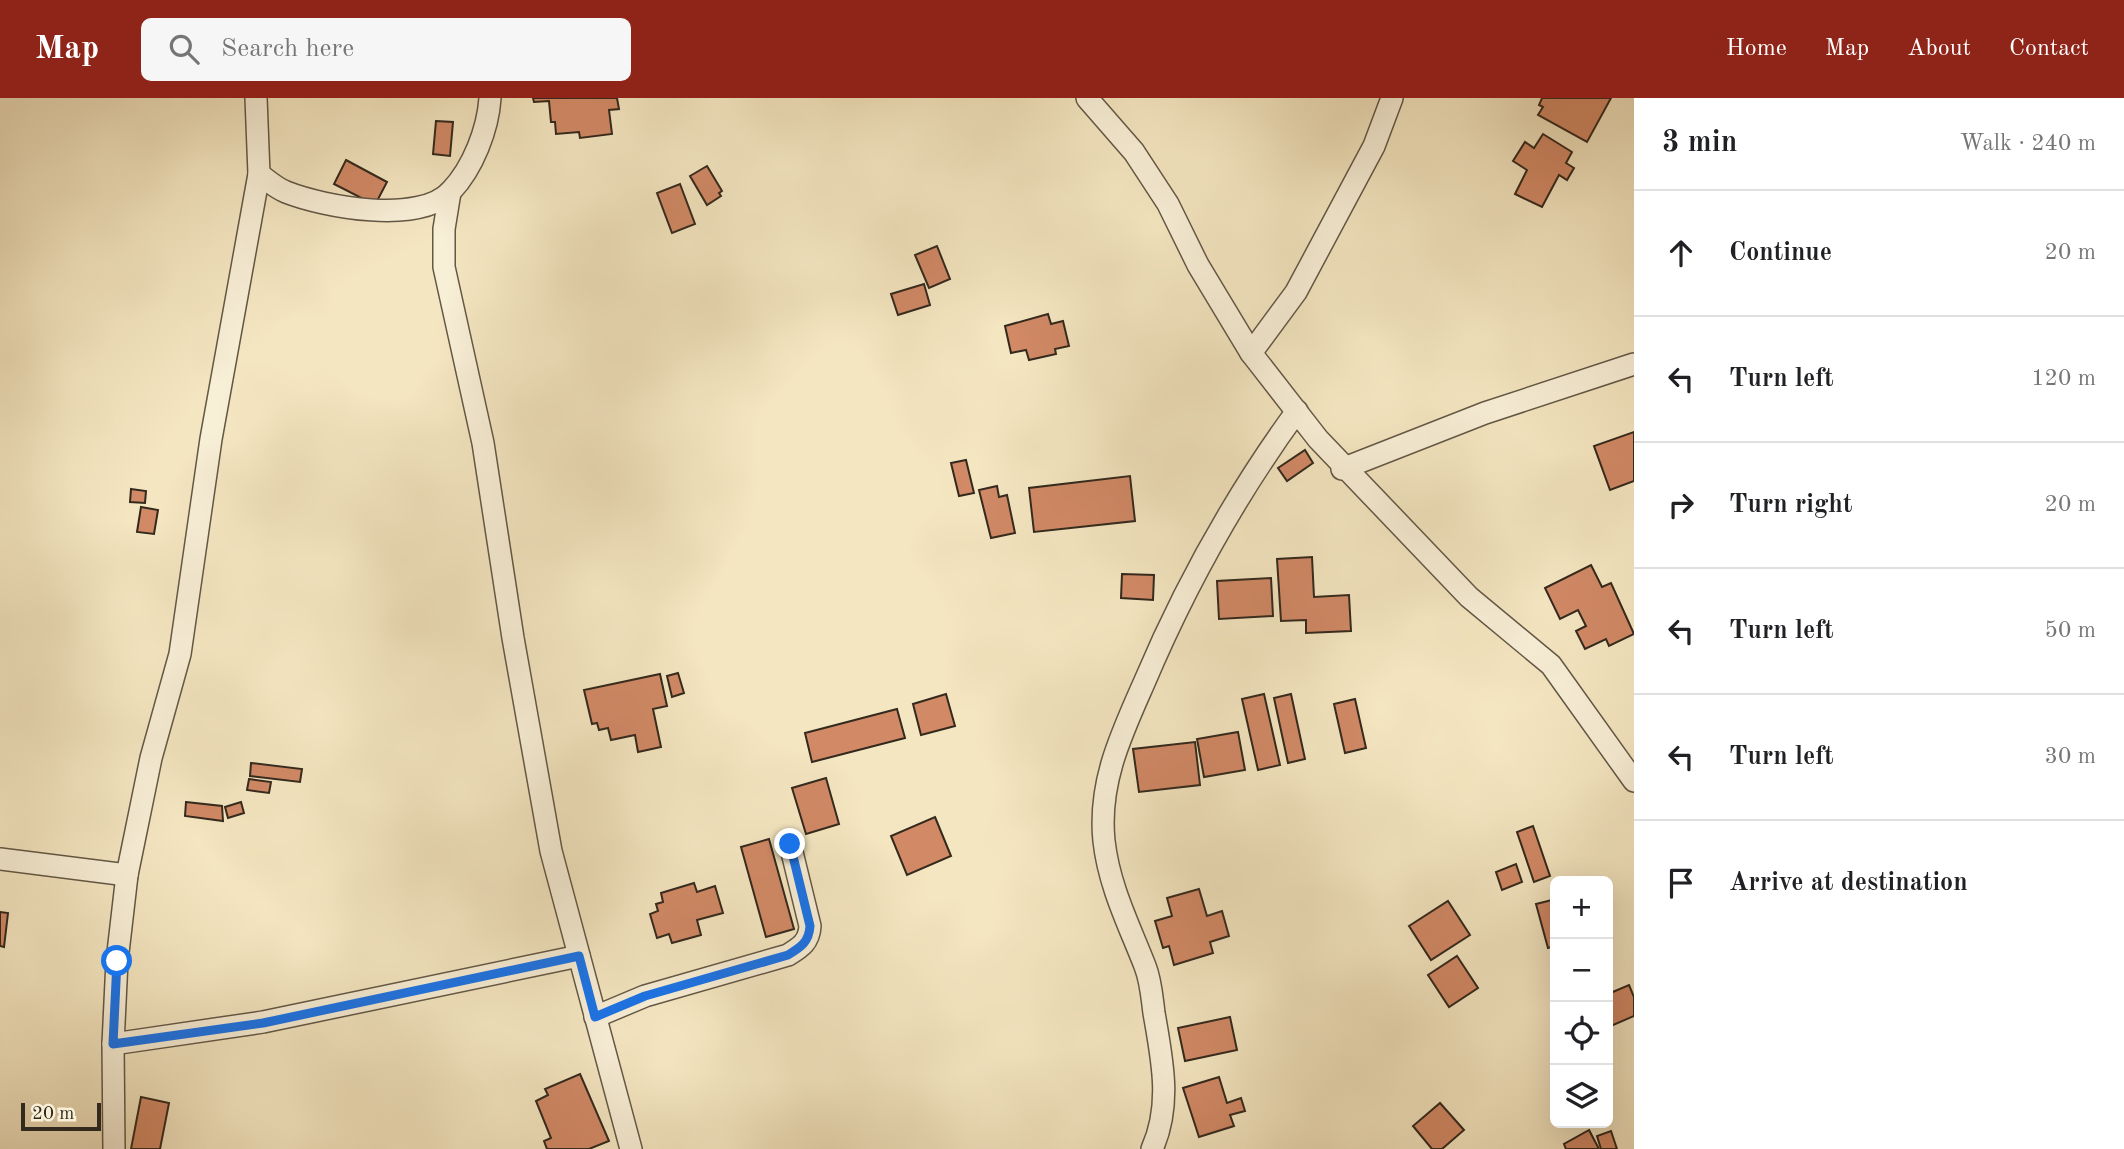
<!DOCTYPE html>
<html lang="en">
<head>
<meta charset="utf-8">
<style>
  :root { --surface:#fff; --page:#f6f6f6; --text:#202124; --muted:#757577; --line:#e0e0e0; --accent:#8f2418 }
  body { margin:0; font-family:"Old Standard TT",serif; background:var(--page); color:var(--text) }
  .controls { position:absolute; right:21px; bottom:21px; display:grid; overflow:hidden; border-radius:10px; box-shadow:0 7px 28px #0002 }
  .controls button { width:63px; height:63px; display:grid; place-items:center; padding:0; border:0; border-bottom:2px solid var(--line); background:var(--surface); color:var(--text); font:35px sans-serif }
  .scale { position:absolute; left:21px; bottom:18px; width:80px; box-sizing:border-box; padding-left:7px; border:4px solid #33291d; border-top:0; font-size:19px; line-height:24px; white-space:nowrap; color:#33291d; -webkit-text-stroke:5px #f8efd7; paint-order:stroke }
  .stop { position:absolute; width:21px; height:21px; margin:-16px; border:5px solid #1a73e8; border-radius:50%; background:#fff }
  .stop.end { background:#1a73e8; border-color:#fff; box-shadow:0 2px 7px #0008 }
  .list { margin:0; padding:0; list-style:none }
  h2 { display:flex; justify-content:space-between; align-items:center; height:91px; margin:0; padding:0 28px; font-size:30px }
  h2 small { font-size:23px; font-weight:400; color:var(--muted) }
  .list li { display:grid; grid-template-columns:46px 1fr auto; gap:21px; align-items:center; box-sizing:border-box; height:126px; padding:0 28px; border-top:2px solid var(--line) }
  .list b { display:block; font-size:26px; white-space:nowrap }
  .list em { font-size:23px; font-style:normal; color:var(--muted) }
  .icon { flex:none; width:38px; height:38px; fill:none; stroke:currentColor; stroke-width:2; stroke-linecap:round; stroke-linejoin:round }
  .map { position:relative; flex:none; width:1634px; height:1051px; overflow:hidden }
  header { display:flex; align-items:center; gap:42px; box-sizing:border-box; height:98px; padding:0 35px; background:var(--accent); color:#fff }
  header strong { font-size:33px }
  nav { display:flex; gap:38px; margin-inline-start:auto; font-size:24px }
  .search { width:490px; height:63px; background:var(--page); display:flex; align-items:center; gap:18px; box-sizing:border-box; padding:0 24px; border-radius:10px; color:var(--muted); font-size:26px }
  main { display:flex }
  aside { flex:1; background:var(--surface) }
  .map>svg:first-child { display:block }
  .building { fill:#d18966; stroke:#33291d; stroke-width:2 }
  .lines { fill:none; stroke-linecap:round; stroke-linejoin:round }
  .street-casing { stroke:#635846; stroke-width:24 }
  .street { stroke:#f8efd7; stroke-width:21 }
  .route { stroke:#1a73e8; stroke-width:9 }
</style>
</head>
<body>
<header>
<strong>Map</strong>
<div class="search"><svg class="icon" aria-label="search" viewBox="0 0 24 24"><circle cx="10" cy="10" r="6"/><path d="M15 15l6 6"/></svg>Search here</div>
<nav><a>Home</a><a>Map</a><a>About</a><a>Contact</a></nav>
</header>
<main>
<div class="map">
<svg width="1634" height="1051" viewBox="0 0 1634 1051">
  <rect width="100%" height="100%" fill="#f4e6c1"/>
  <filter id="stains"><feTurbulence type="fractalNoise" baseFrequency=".00286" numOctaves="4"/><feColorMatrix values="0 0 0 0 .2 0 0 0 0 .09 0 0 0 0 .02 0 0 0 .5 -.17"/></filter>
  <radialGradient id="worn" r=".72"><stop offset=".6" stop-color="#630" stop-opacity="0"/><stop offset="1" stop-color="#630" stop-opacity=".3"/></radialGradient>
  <g class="building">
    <polygon points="533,0 617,0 619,11 609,12 612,36 580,40 579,34 556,36 555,24 551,24 549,3 534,4"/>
    <polygon points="1542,0 1611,0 1587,44 1538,17 1543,9 1539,7"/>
    <polygon points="436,23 453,24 450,58 433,56"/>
    <polygon points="1543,36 1572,54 1566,65 1574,70 1567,82 1559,77 1542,109 1515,96 1527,72 1513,63 1525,44 1534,50"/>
    <polygon points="346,62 387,84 375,107 334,86"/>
    <polygon points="707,68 722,93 719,95 721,98 707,107 690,78"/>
    <polygon points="680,86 695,126 672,135 657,95"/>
    <polygon points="937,148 950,181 929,190 915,157"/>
    <polygon points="924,186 930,207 898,217 891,196"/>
    <polygon points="1048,216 1051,226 1063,223 1069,248 1055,251 1056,256 1029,262 1026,252 1011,255 1005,228"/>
    <polygon points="1634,334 1634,383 1610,392 1594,348"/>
    <polygon points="1305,352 1313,365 1287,383 1278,370"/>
    <polygon points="966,362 974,395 959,398 951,365"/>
    <polygon points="1130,378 1135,423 1034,434 1029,390"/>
    <polygon points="997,388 999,399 1007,397 1015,435 991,440 979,392"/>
    <polygon points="131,391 146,393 145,405 130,404"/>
    <polygon points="141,409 158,412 154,436 137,434"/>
    <polygon points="1312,459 1314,499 1349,497 1351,533 1306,535 1306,522 1281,523 1277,461"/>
    <polygon points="1591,467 1602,489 1611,485 1634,536 1609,548 1606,541 1585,551 1576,533 1586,528 1578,512 1560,521 1545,490"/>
    <polygon points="1122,476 1154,477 1153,502 1121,500"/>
    <polygon points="1271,480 1273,518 1219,521 1217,483"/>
    <polygon points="678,575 684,595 672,599 667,578"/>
    <polygon points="660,576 667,608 653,611 661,649 638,654 635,637 611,642 608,630 599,632 597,625 592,626 584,592"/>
    <polygon points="946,596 955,628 921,637 913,606"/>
    <polygon points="1264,596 1280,667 1258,672 1242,601"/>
    <polygon points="1291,596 1305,661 1288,665 1274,600"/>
    <polygon points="1355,601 1366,650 1345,655 1334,606"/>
    <polygon points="897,611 905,640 812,664 805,635"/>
    <polygon points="1238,634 1245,672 1204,679 1197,641"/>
    <polygon points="1195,644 1200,687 1139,694 1133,651"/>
    <polygon points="251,665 302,671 300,684 250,678"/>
    <polygon points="826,680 839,726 806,736 792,690"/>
    <polygon points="249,681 271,684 269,695 247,692"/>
    <polygon points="186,704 222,708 223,723 185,718"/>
    <polygon points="241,704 244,715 228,720 225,709"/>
    <polygon points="935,719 951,758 907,777 891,738"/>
    <polygon points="1533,728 1550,778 1534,784 1517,734"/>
    <polygon points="769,741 794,831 766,839 741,749"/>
    <polygon points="1516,766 1522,784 1502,792 1496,774"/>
    <polygon points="694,785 697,794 715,788 723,815 697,822 701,837 672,845 669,836 657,840 650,816 658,813 656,806 663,804 661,795"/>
    <polygon points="1199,791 1207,818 1222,813 1229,838 1210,844 1213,855 1174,867 1169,848 1163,850 1155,823 1172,818 1167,800"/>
    <polygon points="1555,795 1555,848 1548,850 1536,806 1552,802 1551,797"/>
    <polygon points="1448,803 1470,837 1431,862 1409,828"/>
    <polygon points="0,814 8,815 4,849 0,848"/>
    <polygon points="1457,858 1478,890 1449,909 1428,877"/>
    <polygon points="1629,887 1634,899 1634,918 1611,928 1608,920 1608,896"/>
    <polygon points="1230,919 1237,952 1185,963 1178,930"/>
    <polygon points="580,976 609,1043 589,1051 547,1051 544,1043 551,1040 536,1003 548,997 545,991"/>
    <polygon points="1219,979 1227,1005 1241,1000 1245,1013 1230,1017 1234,1028 1199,1039 1183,990"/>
    <polygon points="141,999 169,1005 160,1051 131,1051"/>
    <polygon points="1440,1005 1464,1032 1442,1051 1432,1051 1413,1028"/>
    <polygon points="1589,1032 1599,1051 1566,1051 1564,1046"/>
    <polygon points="1611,1033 1617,1051 1601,1051 1597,1038"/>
  </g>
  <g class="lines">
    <g class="street-casing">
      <g id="street">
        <polyline points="1087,0 1134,54 1168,106 1198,167 1251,255 1318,341 1469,499 1551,567 1634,683"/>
        <path d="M259 76C267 82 276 90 286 94 324 109 420 127 451 93 473 70 488 31 490 0"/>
        <polyline points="450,94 444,131 444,169 483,345 513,540 551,753 631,1051"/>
        <polyline points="1251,255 1296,194 1374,48 1392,0"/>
        <polyline points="1342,371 1485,315 1634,266"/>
        <polyline points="0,761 127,777"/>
        <path d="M595 919 645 898 788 857C801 849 809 844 810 828L790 746"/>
        <polyline points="113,946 263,924 579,858"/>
        <polyline points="114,1051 113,946 117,863 127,777 151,660 180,556 211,341 259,76 256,0"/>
        <path d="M1152 1051C1172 1007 1162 961 1154 915 1152 900 1151 883 1145 868 1129 827 1109 788 1104 743 1098 685 1121 637 1144 585 1185 488 1235 398 1297 313"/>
      </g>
    </g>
    <use href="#street" class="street"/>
  </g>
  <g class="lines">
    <path class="route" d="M117 863 113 946 263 925 579 858 595 919 645 898 788 857C801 849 809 844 810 828L790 746"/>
  </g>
  <rect width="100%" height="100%" filter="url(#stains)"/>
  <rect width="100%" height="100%" fill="url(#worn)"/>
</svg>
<div class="controls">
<button>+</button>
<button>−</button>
<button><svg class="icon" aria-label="locate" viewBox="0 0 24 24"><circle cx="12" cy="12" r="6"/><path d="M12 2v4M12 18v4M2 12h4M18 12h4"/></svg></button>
<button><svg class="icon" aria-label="layers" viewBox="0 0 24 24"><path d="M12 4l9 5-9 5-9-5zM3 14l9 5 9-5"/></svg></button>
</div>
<div class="scale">20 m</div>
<div class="stop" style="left:117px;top:863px"></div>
<div class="stop end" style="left:790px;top:746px"></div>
</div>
<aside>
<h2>3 min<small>Walk · 240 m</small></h2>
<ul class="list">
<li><svg class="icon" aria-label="ahead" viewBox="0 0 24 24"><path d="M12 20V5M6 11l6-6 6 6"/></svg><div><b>Continue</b></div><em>20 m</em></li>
<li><svg class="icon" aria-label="left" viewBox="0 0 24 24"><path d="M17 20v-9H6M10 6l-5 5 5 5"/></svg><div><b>Turn left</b></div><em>120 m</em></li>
<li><svg class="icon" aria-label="right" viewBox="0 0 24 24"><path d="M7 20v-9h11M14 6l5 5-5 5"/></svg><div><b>Turn right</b></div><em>20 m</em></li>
<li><svg class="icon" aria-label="left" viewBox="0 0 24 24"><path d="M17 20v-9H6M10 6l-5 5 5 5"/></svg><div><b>Turn left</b></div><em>50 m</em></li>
<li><svg class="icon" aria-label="left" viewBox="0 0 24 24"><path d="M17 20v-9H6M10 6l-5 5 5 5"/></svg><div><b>Turn left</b></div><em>30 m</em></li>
<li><svg class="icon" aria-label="arrive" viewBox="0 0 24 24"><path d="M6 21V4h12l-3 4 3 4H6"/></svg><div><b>Arrive at destination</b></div></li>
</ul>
</aside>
</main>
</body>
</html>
